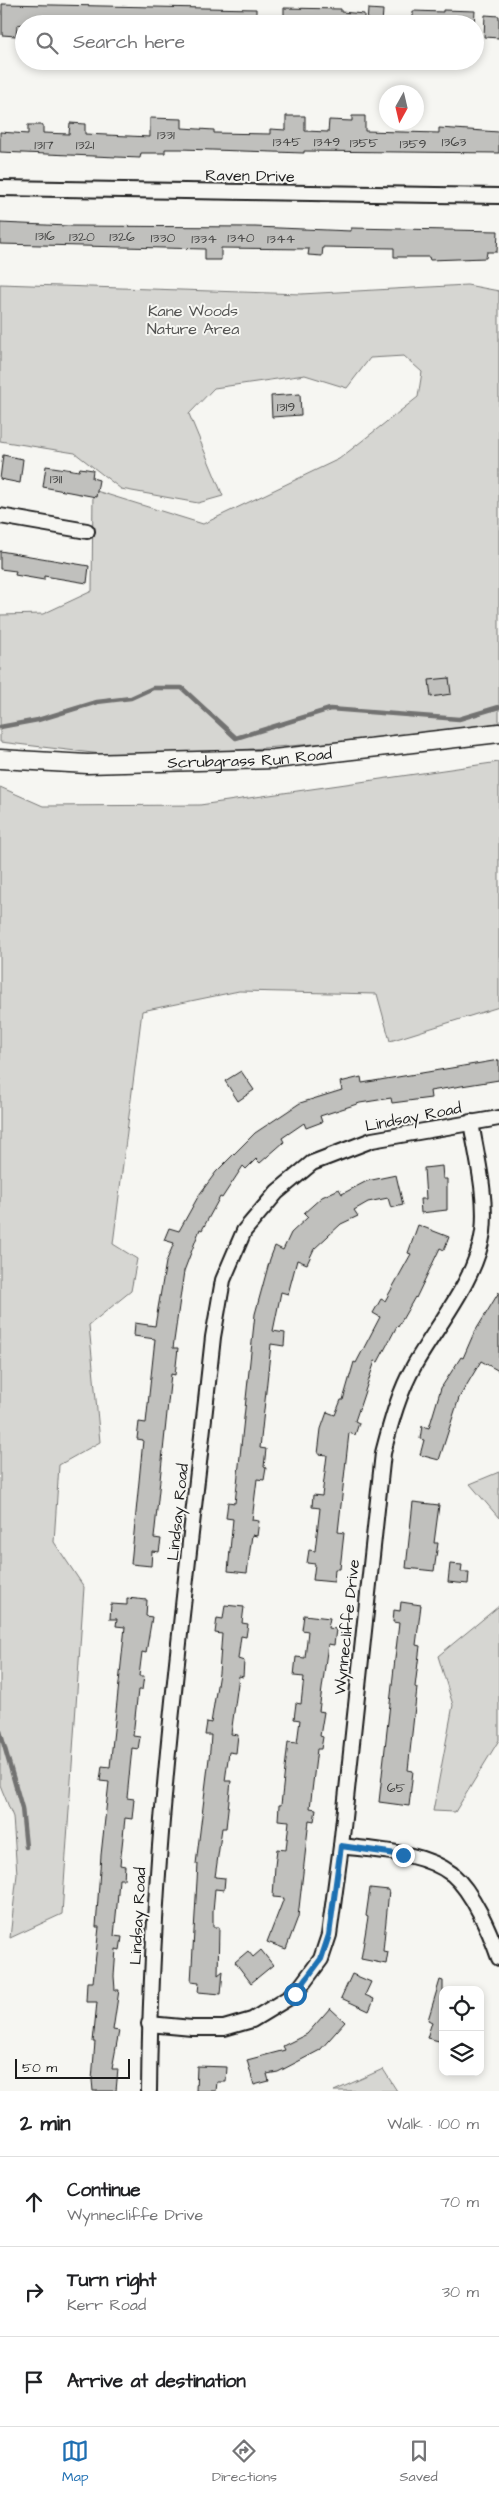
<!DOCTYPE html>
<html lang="en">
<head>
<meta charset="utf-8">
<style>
  :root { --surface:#fff; --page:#f2f2f2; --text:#202124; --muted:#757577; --line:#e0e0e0; --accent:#1f6fb2 }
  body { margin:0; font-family:"Architects Daughter",sans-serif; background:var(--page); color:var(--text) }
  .controls { position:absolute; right:15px; bottom:15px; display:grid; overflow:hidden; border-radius:10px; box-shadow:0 2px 8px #0003 }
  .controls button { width:45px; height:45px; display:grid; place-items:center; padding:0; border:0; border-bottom:1px solid var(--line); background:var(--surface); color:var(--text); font:25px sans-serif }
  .compass { position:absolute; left:379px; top:85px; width:45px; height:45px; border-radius:50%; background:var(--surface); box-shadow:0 2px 8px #0003; rotate:188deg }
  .scale { position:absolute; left:15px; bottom:12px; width:115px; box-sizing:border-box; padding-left:5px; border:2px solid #1c1c1c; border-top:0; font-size:14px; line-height:18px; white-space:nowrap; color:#1c1c1c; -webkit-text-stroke:4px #f6f6f2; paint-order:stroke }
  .stop { position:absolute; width:15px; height:15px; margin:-11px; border:4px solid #1f6fb2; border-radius:50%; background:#fff }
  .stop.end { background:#1f6fb2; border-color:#fff; box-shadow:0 1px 5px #0008 }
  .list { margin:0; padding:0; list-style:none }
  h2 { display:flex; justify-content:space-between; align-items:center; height:65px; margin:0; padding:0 20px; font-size:21px }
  h2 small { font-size:16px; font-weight:400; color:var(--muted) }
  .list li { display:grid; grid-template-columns:32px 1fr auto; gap:15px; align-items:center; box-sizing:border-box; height:90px; padding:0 20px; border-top:1px solid var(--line) }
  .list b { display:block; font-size:19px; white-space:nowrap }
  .list p { margin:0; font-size:16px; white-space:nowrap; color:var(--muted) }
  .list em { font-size:16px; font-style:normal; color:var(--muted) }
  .icon { flex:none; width:28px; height:28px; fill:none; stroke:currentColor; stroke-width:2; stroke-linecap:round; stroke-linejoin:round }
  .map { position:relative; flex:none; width:499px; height:2091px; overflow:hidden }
  .search { position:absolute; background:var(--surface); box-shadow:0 2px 8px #0003; left:15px; right:15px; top:15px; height:55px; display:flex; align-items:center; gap:12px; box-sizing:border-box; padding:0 18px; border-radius:28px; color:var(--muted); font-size:19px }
  .sheet { height:335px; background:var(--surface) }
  nav { display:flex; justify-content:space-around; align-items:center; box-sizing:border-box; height:70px; border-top:1px solid var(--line); background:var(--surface); font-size:14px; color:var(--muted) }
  nav a { display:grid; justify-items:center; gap:2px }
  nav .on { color:var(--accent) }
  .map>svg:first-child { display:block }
  .green { fill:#d6d6d2; stroke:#797977 }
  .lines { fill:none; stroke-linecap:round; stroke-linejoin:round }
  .stream { stroke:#727271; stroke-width:4.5 }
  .building { fill:#c0c0bd; stroke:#1c1c1c }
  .minor-casing { stroke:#1c1c1c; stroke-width:18 }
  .tertiary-casing { stroke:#1c1c1c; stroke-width:21 }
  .minor { stroke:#f6f6f2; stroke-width:14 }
  .tertiary { stroke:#f6f6f2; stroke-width:18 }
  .route { stroke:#1f6fb2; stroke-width:6 }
  .labels { text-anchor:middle; stroke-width:4; stroke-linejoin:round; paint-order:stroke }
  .number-label { font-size:14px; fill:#454544 }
  .street-label { font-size:16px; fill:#1c1c1c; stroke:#f6f6f2 }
  .park-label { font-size:16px; fill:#545453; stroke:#f6f6f2 }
</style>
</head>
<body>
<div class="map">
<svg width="499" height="2091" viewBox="0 0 499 2091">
  <rect width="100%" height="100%" fill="#f6f6f2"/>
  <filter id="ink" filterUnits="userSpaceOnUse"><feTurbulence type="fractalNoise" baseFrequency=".02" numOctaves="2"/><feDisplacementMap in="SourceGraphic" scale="10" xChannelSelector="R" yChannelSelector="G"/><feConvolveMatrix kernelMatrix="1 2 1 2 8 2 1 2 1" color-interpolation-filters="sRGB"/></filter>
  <g filter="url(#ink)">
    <g class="green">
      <polygon points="0,284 301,294 467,285 499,291 499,723 392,738 135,758 0,742 0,615 43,614 92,591 93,490 203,524 339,459 418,397 422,372 404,356 370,358 347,388 305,375 214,388 189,414 223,496 198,503 121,489 75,453 0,441"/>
      <polygon points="499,762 499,1007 390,1041 377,994 239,991 142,1011 113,1244 137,1259 131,1291 89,1325 100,1442 59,1465 54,1542 84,1587 62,1914 10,1938 17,1874 13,1817 0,1785 0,787 43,806 200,805"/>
      <polygon points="499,1472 499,1518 470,1484"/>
      <polygon points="499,1606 499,1740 455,1812 433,1811 453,1705 438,1656"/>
      <polygon points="383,2069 397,2091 334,2091"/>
    </g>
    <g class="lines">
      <g class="stream">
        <polyline points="0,727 38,720 97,702 131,698 153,688 182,688 236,738 330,709 459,719 499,707"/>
        <polyline points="0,1731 22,1808 26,1847"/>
      </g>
    </g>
    <g class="building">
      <polygon points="2,4 256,9 256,24 24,24 17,25 16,36 2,35"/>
      <polygon points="284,8 341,9 341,12 364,14 364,24 284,24"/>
      <polygon points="368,9 383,10 382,24 367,24"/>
      <polygon points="443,10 475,11 474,24 413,24 413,11 443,12"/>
      <polygon points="485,15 499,16 499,38 484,37"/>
      <polygon points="286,116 305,116 305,131 328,132 329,120 352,121 352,116 365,116 365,131 439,133 439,128 499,132 499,153 304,151 304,153 181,149 165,149 165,153 141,153 140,158 0,152 0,132 28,134 28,125 43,125 43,133 69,134 70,123 85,124 85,134 150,137 150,118 182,119 182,128 214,130 214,133 270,134 270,129 286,130"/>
      <polygon points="0,223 68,226 255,227 351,231 351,228 498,231 497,252 487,252 486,258 430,260 429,257 394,257 394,248 323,247 322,256 308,255 309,249 221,248 221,260 205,260 205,249 0,244"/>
      <polygon points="300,394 301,415 272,417 271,396"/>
      <polygon points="3,455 23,459 20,483 0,479"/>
      <polygon points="46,466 79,471 80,468 93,470 92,478 99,480 96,497 43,487"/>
      <polygon points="0,551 89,566 87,583 44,576 44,580 15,575 16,571 0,569"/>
      <polygon points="449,678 451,694 431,697 429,680"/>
      <polygon points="499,1060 499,1080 430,1091 431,1098 392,1103 391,1098 360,1103 320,1116 322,1122 306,1128 304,1123 282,1138 284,1142 260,1163 256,1159 246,1169 243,1166 222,1198 220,1197 202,1230 200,1229 184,1271 173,1348 178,1348 175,1375 171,1374 154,1538 161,1539 159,1552 152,1551 151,1566 131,1564 143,1440 137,1439 139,1422 146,1423 155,1339 134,1336 135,1323 155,1326 166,1262 174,1243 164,1240 169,1228 179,1231 199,1195 216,1172 255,1133 300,1103 342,1090 340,1082 361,1077 362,1083"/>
      <polygon points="241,1071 254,1090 238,1101 225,1081"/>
      <polygon points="442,1166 443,1179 447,1179 447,1210 421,1213 420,1199 426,1199 424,1168"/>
      <polygon points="396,1175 403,1205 391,1208 388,1198 368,1202 354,1210 358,1216 341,1224 314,1249 307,1264 297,1260 288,1294 281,1292 273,1331 285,1333 284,1346 271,1344 260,1448 266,1449 264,1467 266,1468 264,1480 257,1479 252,1520 259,1521 257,1536 252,1535 247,1573 228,1571 233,1519 226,1518 228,1502 235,1503 255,1314 270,1259 275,1246 283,1250 291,1233 308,1217 304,1213 322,1197 339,1189 342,1194 367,1181"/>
      <polygon points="418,1225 449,1237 444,1250 440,1248 416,1298 415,1297 398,1327 397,1326 378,1362 375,1361 355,1421 359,1423 355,1435 349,1433 338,1532 344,1533 340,1569 335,1569 334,1582 313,1580 315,1564 307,1563 309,1550 315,1551 320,1508 312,1507 313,1495 322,1496 327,1455 318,1454 321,1429 327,1412 335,1415 341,1400 343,1400 354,1362 356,1363 380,1317 373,1313 381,1299 385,1301 411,1254 408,1253"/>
      <polygon points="499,1292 499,1371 481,1361 459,1398 439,1460 420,1455 424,1440 420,1439 422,1426 429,1428 441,1388 461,1357 463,1358 473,1335"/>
      <polygon points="413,1502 439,1505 434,1543 438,1543 434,1571 406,1568"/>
      <polygon points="450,1564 462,1565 461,1572 469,1572 468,1584 448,1582"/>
      <polygon points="127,1598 147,1600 146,1616 152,1617 146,1653 142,1652 139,1676 144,1676 142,1690 138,1690 133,1736 140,1737 138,1749 132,1748 127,1798 134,1799 132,1819 125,1818 120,1865 125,1866 124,1879 119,1879 117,1905 114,1936 122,1937 120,1950 116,1949 114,1976 115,1990 119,1990 113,2030 119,2031 112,2069 118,2069 116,2091 93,2091 92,2080 95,2042 93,2042 97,2002 86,2002 87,1982 93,1982 99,1927 96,1927 101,1855 109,1782 100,1781 102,1766 110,1767 125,1627 116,1626 117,1619 110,1619 111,1604 127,1605"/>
      <polygon points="401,1602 421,1605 416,1645 420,1646 415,1687 417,1688 408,1770 413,1771 409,1806 379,1802 399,1623 393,1622 394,1610 400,1611"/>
      <polygon points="225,1605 244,1607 242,1623 248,1624 246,1637 241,1636 238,1659 244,1661 243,1677 239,1676 231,1734 238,1735 236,1753 229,1752 225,1781 231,1781 226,1828 222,1828 215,1877 225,1878 224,1890 215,1889 213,1911 213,1927 219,1927 218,1975 223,1971 221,1994 198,1992 199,1983 191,1982 198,1864 196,1864 210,1750 211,1735 205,1735 207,1722 211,1723 219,1673 222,1634 215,1633 217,1618 223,1619"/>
      <polygon points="304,1615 330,1618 328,1628 336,1629 334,1645 328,1644 319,1711 324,1712 320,1736 323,1737 321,1749 317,1749 310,1808 316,1809 314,1821 309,1820 298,1917 286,1949 267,1942 284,1898 273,1897 275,1866 277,1849 286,1850 289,1821 278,1820 279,1805 281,1805 288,1742 297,1743 300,1720 294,1719 296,1703 301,1704 304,1677 294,1676 296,1657 305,1658 308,1631 302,1630"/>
      <polygon points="370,1888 389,1890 383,1951 388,1952 386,1964 361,1959 368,1917 366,1916"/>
      <polygon points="261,1950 273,1965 251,1983 235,1962 248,1951 253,1957"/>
      <polygon points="352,1974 371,1982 365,1995 374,1999 369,2011 341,1998"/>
      <polygon points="440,1980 443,1981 443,2042 427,2038 432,2022 428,2020"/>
      <polygon points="330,2008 345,2022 320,2050 278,2072 267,2074 269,2081 254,2085 247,2060 285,2050 283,2046 307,2034"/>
      <polygon points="197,2066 227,2067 226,2082 217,2082 216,2091 196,2091"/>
    </g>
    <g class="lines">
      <g class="minor-casing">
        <g id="minor">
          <polyline points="0,188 499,196"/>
          <polyline points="0,516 87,531"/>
          <path d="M341 1846C377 1851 422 1851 452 1874 473 1892 490 1932 499 1958"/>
          <path d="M149 2024 192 2028H224L252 2020 295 1994 321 1959 329 1935 341 1846 383 1453C391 1422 399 1392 415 1364 438 1324 477 1278 483 1232 487 1195 477 1159 471 1122"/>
          <path d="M149 2091C151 1839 186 1588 213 1337L223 1280 244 1231 277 1192 312 1163 372 1140 499 1118"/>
        </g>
      </g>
      <g class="tertiary-casing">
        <g id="tertiary">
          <path id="s1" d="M0 759 87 764 274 759 499 733"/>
        </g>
      </g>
      <use href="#minor" class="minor"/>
      <use href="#tertiary" class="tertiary"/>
    </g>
  </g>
  <g class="lines" filter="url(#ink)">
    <polyline class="route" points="295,1994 321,1959 329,1935 341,1846 403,1855"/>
  </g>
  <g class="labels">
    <g class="number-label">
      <text x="166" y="139">1331</text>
      <text x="287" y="146">1345</text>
      <text x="327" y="146">1349</text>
      <text x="454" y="146">1363</text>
      <text x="364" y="147">1355</text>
      <text x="413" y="148">1359</text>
      <text x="44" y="149">1317</text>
      <text x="85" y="149">1321</text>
      <text x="45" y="240">1316</text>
      <text x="82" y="241">1320</text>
      <text x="122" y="241">1326</text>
      <text x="163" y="242">1330</text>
      <text x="241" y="242">1340</text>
      <text x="204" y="243">1334</text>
      <text x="281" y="243">1344</text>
      <text x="286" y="411">1319</text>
      <text x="56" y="483">1311</text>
      <text x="396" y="1792">65</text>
    </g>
    <g class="street-label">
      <text transform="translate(250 175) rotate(1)" y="6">Raven Drive</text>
      <text dy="6" stroke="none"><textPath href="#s1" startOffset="250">Scrubgrass Run Road</textPath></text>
      <text transform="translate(413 1116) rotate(-11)" y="6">Lindsay Road</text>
      <text transform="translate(177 1512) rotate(-84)" y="6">Lindsay Road</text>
      <text transform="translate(346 1627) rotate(-84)" y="6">Wynnecliffe Drive</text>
      <text transform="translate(137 1916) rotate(-87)" y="6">Lindsay Road</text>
    </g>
    <g class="park-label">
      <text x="193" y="316">Kane Woods<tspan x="193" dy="18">Nature Area</tspan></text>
    </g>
  </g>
</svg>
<div class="controls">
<button><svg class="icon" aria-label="locate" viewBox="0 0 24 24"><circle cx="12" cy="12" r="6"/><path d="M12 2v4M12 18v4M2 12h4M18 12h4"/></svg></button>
<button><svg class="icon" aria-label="layers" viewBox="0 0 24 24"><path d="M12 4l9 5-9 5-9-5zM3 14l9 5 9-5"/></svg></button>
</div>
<svg class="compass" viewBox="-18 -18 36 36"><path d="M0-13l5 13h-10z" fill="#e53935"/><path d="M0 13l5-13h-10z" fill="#757577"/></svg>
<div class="scale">50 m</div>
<div class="stop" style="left:295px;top:1994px"></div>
<div class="stop end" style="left:403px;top:1855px"></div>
<div class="search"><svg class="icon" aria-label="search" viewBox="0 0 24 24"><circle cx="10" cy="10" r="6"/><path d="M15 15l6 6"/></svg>Search here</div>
</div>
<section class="sheet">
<h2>2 min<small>Walk · 100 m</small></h2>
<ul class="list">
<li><svg class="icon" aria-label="ahead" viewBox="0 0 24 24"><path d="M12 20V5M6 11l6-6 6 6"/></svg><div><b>Continue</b><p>Wynnecliffe Drive</p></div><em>70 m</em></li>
<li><svg class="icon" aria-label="right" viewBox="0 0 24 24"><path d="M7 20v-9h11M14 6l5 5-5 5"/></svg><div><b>Turn right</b><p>Kerr Road</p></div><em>30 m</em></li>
<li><svg class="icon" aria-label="arrive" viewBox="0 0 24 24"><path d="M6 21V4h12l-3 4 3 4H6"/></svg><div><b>Arrive at destination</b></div></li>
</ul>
</section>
<nav>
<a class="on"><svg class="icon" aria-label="map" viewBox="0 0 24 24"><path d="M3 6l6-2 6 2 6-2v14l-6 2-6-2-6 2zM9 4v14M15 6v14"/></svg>Map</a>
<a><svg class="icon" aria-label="directions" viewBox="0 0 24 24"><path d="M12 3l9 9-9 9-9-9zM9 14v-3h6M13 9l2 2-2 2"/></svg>Directions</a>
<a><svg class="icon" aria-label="saved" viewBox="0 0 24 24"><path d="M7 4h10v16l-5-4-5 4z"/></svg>Saved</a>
</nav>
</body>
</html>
